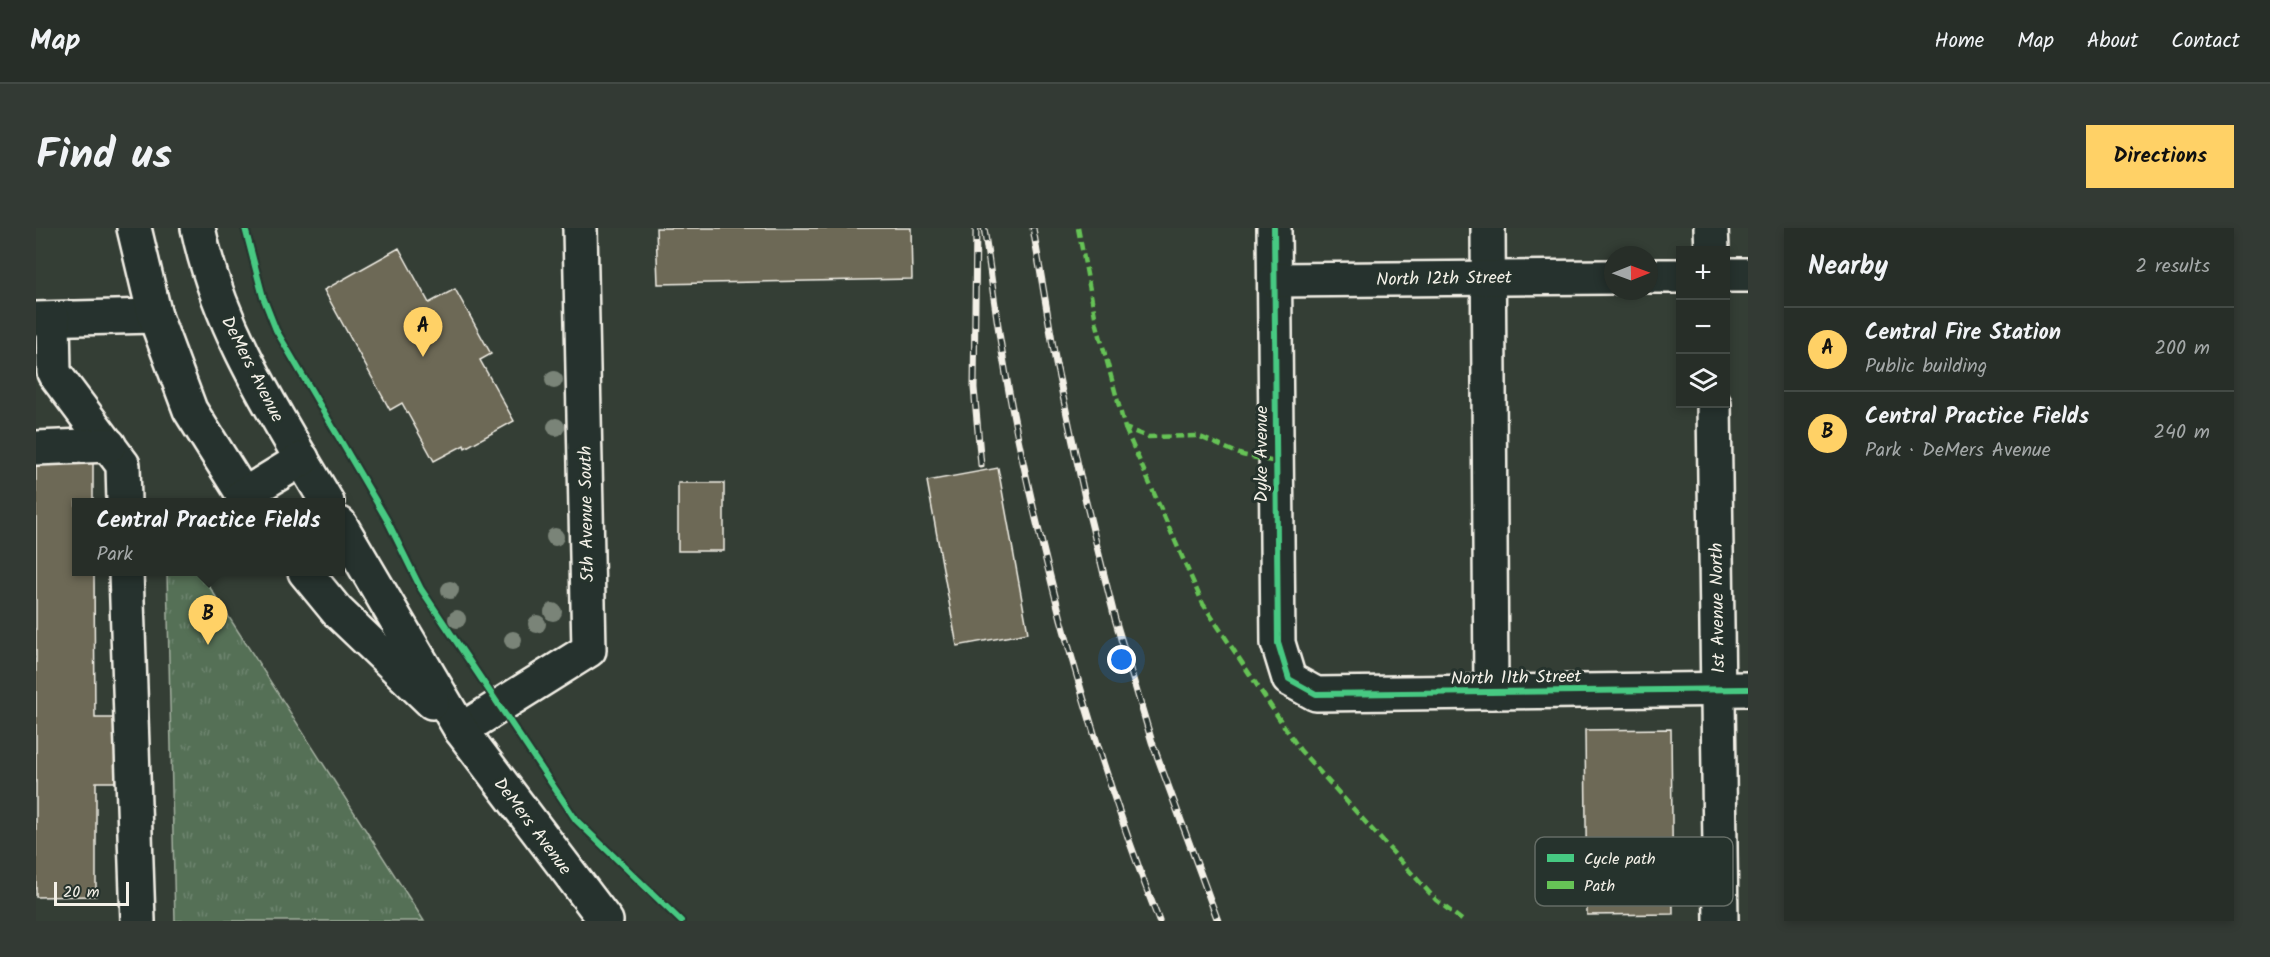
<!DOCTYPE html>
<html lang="en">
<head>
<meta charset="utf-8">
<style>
  :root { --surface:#272e28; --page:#333a34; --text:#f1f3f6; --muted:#a4a8a8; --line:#434a45; --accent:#ffd166 }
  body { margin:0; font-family:Kalam,sans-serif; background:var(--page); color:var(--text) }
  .controls { position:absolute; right:18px; top:18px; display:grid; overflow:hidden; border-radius:0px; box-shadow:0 3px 9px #0003 }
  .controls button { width:54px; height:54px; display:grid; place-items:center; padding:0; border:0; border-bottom:2px solid var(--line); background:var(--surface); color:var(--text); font:30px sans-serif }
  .compass { position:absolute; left:1568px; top:18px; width:54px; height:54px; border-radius:50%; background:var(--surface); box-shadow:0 3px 9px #0003; rotate:89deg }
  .scale { position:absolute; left:18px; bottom:15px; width:75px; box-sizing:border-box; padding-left:6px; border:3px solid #f4f1e8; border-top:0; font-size:16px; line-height:21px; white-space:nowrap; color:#f4f1e8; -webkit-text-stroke:4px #26332d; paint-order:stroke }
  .you { position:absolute; left:1086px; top:432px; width:21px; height:21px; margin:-15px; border:4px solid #fff; border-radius:50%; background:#1a73e8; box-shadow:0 0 0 9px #1a73e833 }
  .badge { display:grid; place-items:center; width:39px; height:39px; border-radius:50%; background:var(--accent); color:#111; font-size:20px; font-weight:700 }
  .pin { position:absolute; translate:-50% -50px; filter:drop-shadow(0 2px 3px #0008) }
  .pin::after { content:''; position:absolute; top:32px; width:21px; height:18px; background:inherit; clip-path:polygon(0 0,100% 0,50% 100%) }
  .popup { position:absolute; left:36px; top:270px; width:273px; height:78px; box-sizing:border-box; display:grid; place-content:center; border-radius:0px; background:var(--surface); filter:drop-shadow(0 2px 4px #0005); font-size:20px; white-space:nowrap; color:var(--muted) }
  .popup b { font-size:22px; color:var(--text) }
  .popup::after { content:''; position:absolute; left:50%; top:100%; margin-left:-12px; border:12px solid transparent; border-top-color:var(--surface) }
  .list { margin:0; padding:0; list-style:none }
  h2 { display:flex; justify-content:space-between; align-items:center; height:78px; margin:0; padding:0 24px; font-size:26px }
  h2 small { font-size:20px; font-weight:400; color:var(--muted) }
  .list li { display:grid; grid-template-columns:39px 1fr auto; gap:18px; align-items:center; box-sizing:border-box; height:84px; padding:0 24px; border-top:2px solid var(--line) }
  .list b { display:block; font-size:22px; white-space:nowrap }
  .list p { margin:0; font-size:20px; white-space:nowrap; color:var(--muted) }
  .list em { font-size:20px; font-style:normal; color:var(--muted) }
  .icon { flex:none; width:33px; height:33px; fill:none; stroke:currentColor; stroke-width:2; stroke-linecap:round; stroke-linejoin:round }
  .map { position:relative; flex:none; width:1712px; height:693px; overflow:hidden; border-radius:0px }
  header { display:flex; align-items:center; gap:36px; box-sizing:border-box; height:84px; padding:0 30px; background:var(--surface); border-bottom:2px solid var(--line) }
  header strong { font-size:28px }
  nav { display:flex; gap:33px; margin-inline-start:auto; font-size:21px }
  .intro { display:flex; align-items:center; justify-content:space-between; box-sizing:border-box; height:144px; padding:0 36px }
  h1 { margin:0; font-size:42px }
  .button { padding:15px 27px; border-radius:0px; background:var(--accent); color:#111; font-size:21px; font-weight:700 }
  main { display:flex; gap:36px; padding:0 36px }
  aside { flex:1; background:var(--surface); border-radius:0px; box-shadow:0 3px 9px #0003 }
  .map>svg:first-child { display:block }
  .park { fill:url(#park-tufts); stroke:#a4b0a0; stroke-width:1.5 }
  .building { fill:#6d6956; stroke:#f4f1e8; stroke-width:1.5 }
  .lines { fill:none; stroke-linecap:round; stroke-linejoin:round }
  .minor-casing { stroke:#f4f1e8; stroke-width:38 }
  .major-casing { stroke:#f4f1e8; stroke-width:38 }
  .minor { stroke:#26332d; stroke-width:33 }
  .major { stroke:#26332d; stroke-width:33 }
  .rail-casing { stroke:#f4f1e8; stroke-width:7 }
  .rail { stroke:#26332d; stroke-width:4.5; stroke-dasharray:14; stroke-linecap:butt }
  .quiet { stroke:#66c356; stroke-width:4.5; stroke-dasharray:9 4.5; stroke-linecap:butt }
  .cycleway-casing { stroke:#26332d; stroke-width:10 }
  .cycleway { stroke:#46c982; stroke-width:6 }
  .tree { fill:#7a8478 }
  .labels { text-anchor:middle; stroke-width:6; stroke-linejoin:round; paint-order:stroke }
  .street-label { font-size:18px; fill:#f4f1e8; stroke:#26332d }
  .key { fill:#26332d; stroke:#646c65; stroke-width:1.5 }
  .key-label { font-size:16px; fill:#f4f1e8 }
</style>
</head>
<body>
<header>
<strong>Map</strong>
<nav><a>Home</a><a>Map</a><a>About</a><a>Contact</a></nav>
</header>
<div class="intro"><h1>Find us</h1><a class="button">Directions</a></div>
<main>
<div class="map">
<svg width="1712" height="693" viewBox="0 0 1712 693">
  <defs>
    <pattern id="park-tufts" width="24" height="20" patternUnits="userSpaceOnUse" patternTransform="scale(1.5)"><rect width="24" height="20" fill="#557057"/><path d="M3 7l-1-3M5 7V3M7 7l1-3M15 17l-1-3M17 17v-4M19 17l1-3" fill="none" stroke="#6e856f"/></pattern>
  </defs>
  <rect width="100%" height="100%" fill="#343e35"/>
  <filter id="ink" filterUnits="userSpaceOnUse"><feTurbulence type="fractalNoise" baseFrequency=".0167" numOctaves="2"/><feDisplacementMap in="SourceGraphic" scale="12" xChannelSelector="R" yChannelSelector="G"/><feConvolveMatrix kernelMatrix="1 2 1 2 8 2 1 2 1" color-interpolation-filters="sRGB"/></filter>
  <g filter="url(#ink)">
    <polygon class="park" points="131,344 164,344 388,693 139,693"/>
    <g class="building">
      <polygon points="620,0 875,0 876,51 622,56"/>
      <polygon points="363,20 393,75 419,61 455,126 444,132 478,193 429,220 428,217 398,233 366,175 354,182 288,62"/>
      <polygon points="0,230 57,230 57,274 40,274 40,344 58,344 59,490 79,490 79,554 60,554 60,668 0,669"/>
      <polygon points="962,240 992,405 921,418 891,253"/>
      <rect x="642" y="255" width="46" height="68"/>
      <polygon points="1635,501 1637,686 1551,687 1549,502"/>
    </g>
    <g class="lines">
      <g class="minor-casing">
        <g id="minor">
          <polyline points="1238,0 1242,415 1253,451 1280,466 1712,461"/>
          <polyline points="1452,0 1455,464"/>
          <polyline points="1675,0 1676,22"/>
          <polyline points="1690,47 1712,47"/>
          <polyline points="1613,48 1644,48"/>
          <polyline points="1239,52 1577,49"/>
          <polyline points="0,91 119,88"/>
          <polyline points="17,91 18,145 87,237 88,274"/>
          <polyline points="1678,176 1685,693"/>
          <polyline points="0,220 73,217"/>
          <polyline points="90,344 102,693"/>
          <polyline points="425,502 553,422 544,0"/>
        </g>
      </g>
      <g class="major-casing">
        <g id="major">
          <polyline points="98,0 119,88 154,182 212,274"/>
          <path d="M162 0C183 101 240 187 291 274"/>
          <polyline points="206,268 266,231"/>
          <polyline points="304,296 425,502 570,693"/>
          <polyline points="269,344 301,383 396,474"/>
        </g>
      </g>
      <use href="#minor" class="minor"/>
      <use href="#major" class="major"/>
      <g class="rail-casing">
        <g id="rail">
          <polyline points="940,0 938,160 945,237"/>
          <path d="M948 0C955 45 960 90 968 135 982 221 1003 307 1025 391 1053 494 1084 594 1123 693"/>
          <polyline points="997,0 1020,136 1049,270 1079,391 1116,514 1182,693"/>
        </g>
      </g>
      <use href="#rail" class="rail"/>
      <g class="quiet">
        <polyline points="1042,0 1060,93 1089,200 1112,209 1162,208 1206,227 1240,234"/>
        <polyline points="1089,200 1167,376 1264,522 1400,672 1427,693"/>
      </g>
      <g class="cycleway-casing">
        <g id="cycleway">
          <polyline points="209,0 227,69 240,102 351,292 385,361 540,592 645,693"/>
          <polyline points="1238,0 1242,415 1253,451 1280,466 1712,461"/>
        </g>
      </g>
      <use href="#cycleway" class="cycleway"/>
    </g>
    <g class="tree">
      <circle cx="518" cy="152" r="9"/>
      <circle cx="520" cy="199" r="9"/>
      <circle cx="519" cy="309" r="9"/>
      <circle cx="414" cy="362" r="9"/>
      <circle cx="517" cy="384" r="9"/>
      <circle cx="421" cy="391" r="9"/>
      <circle cx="501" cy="396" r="9"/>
      <circle cx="477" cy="412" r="9"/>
    </g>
  </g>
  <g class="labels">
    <g class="street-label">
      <text transform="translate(1408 50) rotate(-1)" y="6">North 12th Street</text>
      <text transform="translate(217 141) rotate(63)" y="6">DeMers Avenue</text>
      <text transform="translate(1225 226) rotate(-90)" y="6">Dyke Avenue</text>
      <text transform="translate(550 286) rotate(-91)" y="6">5th Avenue South</text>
      <text transform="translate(1681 380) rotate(-91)" y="6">1st Avenue North</text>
      <text transform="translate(1480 449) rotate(-1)" y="6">North 11th Street</text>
      <text transform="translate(497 598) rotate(53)" y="6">DeMers Avenue</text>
    </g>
  </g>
  <rect x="1499" y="609" width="198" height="69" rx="9" class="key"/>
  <rect x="1511" y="626" width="27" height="8" fill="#46c982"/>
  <rect x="1511" y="653" width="27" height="8" fill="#66c356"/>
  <g class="key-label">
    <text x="1548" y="636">Cycle path</text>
    <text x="1548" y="663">Path</text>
  </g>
</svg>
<div class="controls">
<button>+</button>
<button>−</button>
<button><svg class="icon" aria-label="layers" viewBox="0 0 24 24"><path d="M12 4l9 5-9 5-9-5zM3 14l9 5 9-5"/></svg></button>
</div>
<svg class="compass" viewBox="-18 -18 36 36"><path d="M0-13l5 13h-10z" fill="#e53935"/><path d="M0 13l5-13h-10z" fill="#a4a8a8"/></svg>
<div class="scale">20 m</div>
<div class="you"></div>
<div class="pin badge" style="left:387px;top:129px">A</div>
<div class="pin badge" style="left:172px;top:417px">B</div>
<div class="popup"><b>Central Practice Fields</b>Park</div>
</div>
<aside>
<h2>Nearby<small>2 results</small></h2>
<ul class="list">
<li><span class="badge">A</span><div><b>Central Fire Station</b><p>Public building</p></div><em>200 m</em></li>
<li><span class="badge">B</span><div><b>Central Practice Fields</b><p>Park · DeMers Avenue</p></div><em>240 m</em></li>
</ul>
</aside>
</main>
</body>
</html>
